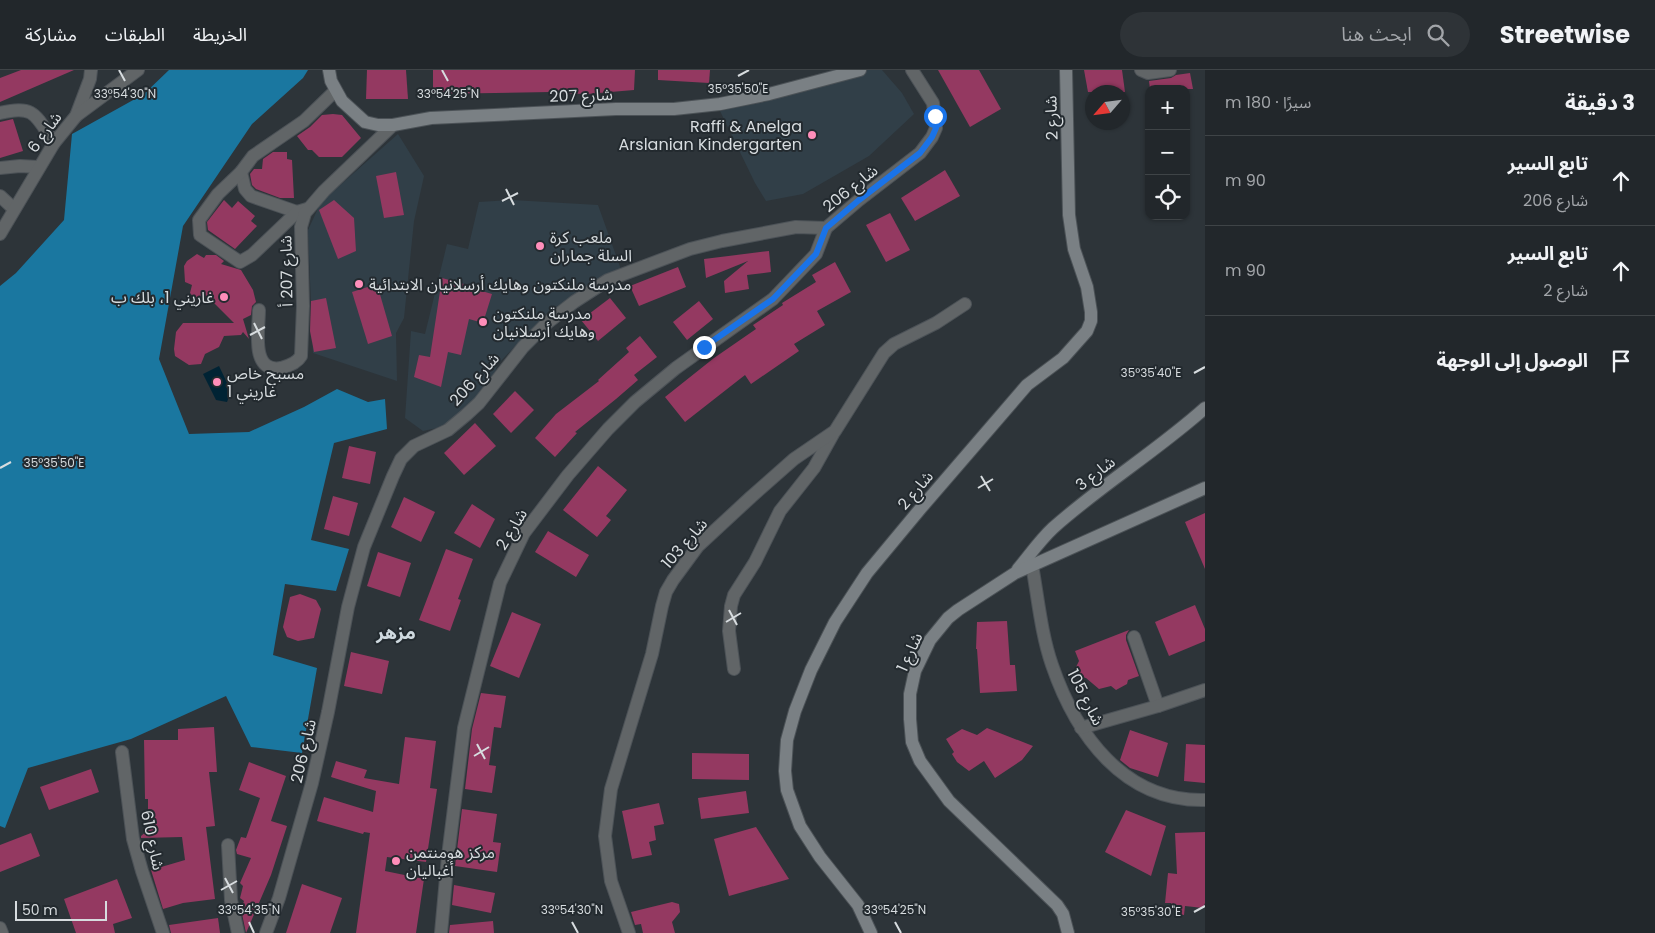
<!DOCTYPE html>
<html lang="ar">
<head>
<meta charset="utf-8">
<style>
  :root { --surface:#22272b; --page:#2e3337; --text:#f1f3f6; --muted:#a2a5a9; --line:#3f4447 }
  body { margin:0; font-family:Poppins,"Noto Sans Arabic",sans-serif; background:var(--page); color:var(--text); direction:rtl }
  .controls { position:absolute; right:15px; top:15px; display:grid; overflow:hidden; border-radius:10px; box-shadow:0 1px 4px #0004 }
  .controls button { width:45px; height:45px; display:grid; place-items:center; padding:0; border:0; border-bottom:1px solid var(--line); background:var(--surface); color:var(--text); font:25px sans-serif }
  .compass { position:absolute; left:1085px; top:15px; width:45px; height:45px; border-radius:50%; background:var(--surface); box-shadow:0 1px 4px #0004; rotate:242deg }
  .scale { position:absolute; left:15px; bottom:12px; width:92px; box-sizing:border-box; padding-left:5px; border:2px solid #d7dcdf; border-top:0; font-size:14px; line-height:18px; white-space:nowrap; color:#d7dcdf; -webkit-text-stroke:4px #232a2f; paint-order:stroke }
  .stop { position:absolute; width:15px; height:15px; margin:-11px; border:4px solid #1a73e8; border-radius:50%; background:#fff }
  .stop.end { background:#1a73e8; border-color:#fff; box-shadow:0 1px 5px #0008 }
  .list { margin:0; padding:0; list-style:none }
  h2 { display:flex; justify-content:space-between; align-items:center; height:65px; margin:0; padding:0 20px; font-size:21px }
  h2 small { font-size:16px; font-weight:400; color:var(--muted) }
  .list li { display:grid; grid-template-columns:32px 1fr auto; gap:15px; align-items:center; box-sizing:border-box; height:90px; padding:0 20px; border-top:1px solid var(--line) }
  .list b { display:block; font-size:19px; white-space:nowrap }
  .list p { margin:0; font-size:16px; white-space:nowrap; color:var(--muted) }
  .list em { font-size:16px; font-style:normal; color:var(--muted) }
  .icon { flex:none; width:28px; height:28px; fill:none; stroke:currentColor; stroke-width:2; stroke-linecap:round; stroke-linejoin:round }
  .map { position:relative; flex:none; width:1205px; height:863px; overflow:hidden; direction:ltr }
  header { display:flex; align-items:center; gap:30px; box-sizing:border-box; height:70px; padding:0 25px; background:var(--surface); border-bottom:1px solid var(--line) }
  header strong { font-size:24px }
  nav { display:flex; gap:28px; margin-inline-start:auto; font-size:18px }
  .search { width:350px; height:45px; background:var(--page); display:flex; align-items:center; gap:12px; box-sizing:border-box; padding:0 18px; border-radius:28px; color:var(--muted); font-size:19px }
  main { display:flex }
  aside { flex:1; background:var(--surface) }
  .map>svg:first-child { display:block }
  .built { fill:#313f48 }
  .forest { fill:#1a77a0 }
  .water { fill:#002334 }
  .building { fill:#943961 }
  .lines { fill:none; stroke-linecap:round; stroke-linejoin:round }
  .street-casing { stroke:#4c5257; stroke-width:14 }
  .secondary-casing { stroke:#4c5257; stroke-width:14 }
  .street { stroke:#616567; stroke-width:12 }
  .secondary { stroke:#7a8084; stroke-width:12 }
  .route { stroke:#1a73e8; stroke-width:6 }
  .ticks { fill:none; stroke:#d7dcdf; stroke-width:2 }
  .poi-dot { fill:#ff8eba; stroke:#232a2f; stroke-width:2 }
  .labels { text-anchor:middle; stroke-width:4; stroke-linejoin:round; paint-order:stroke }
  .street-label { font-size:16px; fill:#d7dcdf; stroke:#232a2f }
  .poi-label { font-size:16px; fill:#d7dcdf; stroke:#232a2f; text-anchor:start }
  .quarter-label { font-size:19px; font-weight:bold; fill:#cfd9df; stroke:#232a2f }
  .ticks-label { font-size:12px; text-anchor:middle; fill:#d7dcdf; stroke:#232a2f; stroke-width:4; stroke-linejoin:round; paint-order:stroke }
</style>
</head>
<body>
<header>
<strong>Streetwise</strong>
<div class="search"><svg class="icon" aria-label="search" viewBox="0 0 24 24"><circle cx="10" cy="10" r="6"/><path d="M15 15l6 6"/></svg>ابحث هنا</div>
<nav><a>الخريطة</a><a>الطبقات</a><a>مشاركة</a></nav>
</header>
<main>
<aside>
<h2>3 دقيقة<small>سيرًا · 180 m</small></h2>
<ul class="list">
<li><svg class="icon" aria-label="ahead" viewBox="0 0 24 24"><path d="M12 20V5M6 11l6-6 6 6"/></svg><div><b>تابع السير</b><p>شارع 206</p></div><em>90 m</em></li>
<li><svg class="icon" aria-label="ahead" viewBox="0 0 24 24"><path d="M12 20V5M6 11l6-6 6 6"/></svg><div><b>تابع السير</b><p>شارع 2</p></div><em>90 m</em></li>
<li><svg class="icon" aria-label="arrive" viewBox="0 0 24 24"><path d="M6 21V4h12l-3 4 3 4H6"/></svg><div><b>الوصول إلى الوجهة</b></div></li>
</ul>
</aside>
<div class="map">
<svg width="1205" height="863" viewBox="0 0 1205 863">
  <rect width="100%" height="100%" fill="#2d3439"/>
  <g class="built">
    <polygon points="867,0 882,0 902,23 914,44 869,86 803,124 766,131 755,113 720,41"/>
    <polygon points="398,64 424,106 414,151 404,248 396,263 397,311 313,283 308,160 321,132"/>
    <polygon points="512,130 598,135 623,205 592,217 550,240 497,295 494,309 451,355 423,361 405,348 411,261 425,264 447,174 468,179 479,132"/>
  </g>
  <polygon class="forest" points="169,0 308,0 303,8 252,54 183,156 159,289 189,364 249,362 304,337 337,319 368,332 385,329 387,359 334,373 311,470 349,479 336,521 285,514 273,585 317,598 302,683 251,677 226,626 131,669 28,698 5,758 0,756 0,216 16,203 64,150 72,64 144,24"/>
  <polygon class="water" points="219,296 231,321 227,332 216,330 203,304"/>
  <g class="building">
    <polygon points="21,0 74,0 0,32 0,8"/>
    <polygon points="367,0 406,0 408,29 366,29"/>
    <polygon points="433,0 635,0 634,20 587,24 551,23 551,22 433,24"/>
    <polygon points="658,0 710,0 709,13 658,10"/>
    <polygon points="938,0 979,0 1001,39 970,57"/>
    <polygon points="1084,0 1122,0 1125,22 1088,22"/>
    <polygon points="1190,3 1193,19 1150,19 1149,11 1171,8 1176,5"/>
    <polygon points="333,44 342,45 361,68 342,87 319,87 312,80 308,80 297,66 310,57 322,45"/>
    <polygon points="13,49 23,81 0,88 0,52"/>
    <polygon points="273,82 287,82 287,89 292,90 294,128 280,128 256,119 252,115 250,104 254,99 262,99 263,89"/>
    <polygon points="945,100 960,126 915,151 901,128"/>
    <polygon points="396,102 404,145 384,148 376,106"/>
    <polygon points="224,130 232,138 238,131 255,146 251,151 257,156 235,179 208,160 207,152"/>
    <polygon points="334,130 354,148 356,181 338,189 319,140"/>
    <polygon points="890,143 910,180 886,192 866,155"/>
    <polygon points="769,181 771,202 747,205 749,219 725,223 724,211 748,191 706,208 704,189"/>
    <polygon points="197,184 204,188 206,185 216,185 224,191 221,194 241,200 253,220 256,232 252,236 251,245 243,249 249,269 243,262 241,265 224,266 219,277 205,284 201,294 189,295 175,286 174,279 176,262 183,253 234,253 213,232 205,233 197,231 190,223 192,215 185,212 184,196 187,191"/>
    <polygon points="835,192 851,222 817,241 825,255 794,274 799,281 751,314 745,305 685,352 665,327 714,288 756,259 753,255 783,235 782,233 816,212 812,205"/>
    <polygon points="678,197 686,217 639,236 630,216"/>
    <polygon points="442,208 475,217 475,219 492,224 483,253 469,249 461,285 448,282 441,317 414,307 419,285 430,287"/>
    <polygon points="377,214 392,266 368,274 352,222"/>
    <polygon points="326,228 336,278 314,282 310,261 311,231"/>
    <polygon points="610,228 626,248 598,271 581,250"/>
    <polygon points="699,231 713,249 687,270 673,252"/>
    <polygon points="640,266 657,287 634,305 638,310 616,329 575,362 577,363 555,387 535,368 556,344 599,311 598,310 629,282 626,278"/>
    <polygon points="515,321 534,340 511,363 493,344"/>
    <polygon points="475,353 496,376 464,405 444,383"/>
    <polygon points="349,376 376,382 370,414 342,408"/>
    <polygon points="598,396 627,420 606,446 611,450 597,467 563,440"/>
    <polygon points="333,426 358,433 349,466 324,459"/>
    <polygon points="404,427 435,442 421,472 391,457"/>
    <polygon points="472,434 495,449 480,478 454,463"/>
    <polygon points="1205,443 1205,499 1185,452"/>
    <polygon points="548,461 589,485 576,507 535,482"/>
    <polygon points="446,479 473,489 458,529 461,530 450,561 419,550"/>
    <polygon points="378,482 411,493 400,527 367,516"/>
    <polygon points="300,524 316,530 321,539 314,568 298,571 287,567 283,557 290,527"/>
    <polygon points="1195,535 1205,559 1205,571 1169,586 1155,552"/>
    <polygon points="512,542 541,554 519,608 490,596"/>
    <polygon points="1007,551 1010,595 1015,595 1017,621 980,623 977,579 976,579 977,552"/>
    <polygon points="1129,560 1126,565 1126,570 1139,606 1128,610 1127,614 1116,620 1111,616 1099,619 1086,608 1081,607 1076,597 1079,591 1075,581"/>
    <polygon points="351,582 389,591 382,624 344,616"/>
    <polygon points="481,623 506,626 501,658 494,657 489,695 496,696 492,723 465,719 472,659"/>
    <polygon points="214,657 217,702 209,702 215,756 206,757 215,829 183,833 163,839 151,800 185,790 182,767 141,768 141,766 148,760 148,729 145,729 144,670 178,670 178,659"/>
    <polygon points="987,658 1033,676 1022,690 995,708 984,691 969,701 957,692 952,684 954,682 946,669 962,659 977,665"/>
    <polygon points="1130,660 1168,673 1158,707 1130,698 1120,690"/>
    <polygon points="405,667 436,671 430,718 437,719 426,792 387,787 385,801 424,809 416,863 356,863 370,763 364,762 363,764 317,751 324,727 373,742 376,721 331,707 336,691 367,700 364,708 399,714"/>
    <polygon points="1186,674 1205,675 1205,713 1184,711"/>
    <polygon points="692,683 749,684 749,710 692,709"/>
    <polygon points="249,692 286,706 271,751 287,756 271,805 246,863 241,839 244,831 240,828 243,816 240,813 251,788 237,784 236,780 241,767 246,768 260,728 239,720"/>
    <polygon points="91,699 99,722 49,740 40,717"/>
    <polygon points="746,721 749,743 701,749 698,728"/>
    <polygon points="659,733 664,754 654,756 656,770 649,772 652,785 632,789 622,741"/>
    <polygon points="462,739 497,744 493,772 501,773 497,802 455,796"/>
    <polygon points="1126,740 1166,756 1151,806 1105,782"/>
    <polygon points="756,757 789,809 729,826 714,769"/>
    <polygon points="1205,762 1205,833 1203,838 1185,836 1184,845 1174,844 1175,836 1171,837 1171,833 1165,833 1168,803 1177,804 1175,763"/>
    <polygon points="31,763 40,786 0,802 0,775"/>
    <polygon points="117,809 132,848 113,854 115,863 76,863 64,829"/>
    <polygon points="302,814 342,828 330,863 286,863"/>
    <polygon points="454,815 495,823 491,843 452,835"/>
    <polygon points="672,832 679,834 680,842 672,852 675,863 643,863 641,854 635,855 631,842"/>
    <polygon points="218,848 220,863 171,863 169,855"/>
    <polygon points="493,851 494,863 449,863 450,855"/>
  </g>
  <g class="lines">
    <g class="street-casing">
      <g id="street">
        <polyline points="1141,0 1148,3 1170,0"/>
        <path d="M0 43C35 34 36 46 54 73"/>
        <polyline points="76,46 90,9 91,0"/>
        <polyline points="0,98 20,96 38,97"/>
        <polyline points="241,102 245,119 251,126 297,142"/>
        <polyline points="0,126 14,139"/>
        <polyline points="307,139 297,142 252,185 240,192 200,165 199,150 218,124 241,102 253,86 304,51 335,21"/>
        <polyline points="0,164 54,73 76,46 138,0"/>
        <path d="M259 240C259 259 250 303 281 298 289 296 297 293 301 286L303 236 301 157 305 143 324 121 393 55"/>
        <path d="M1032 495C1038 528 1041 563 1052 595 1076 665 1124 732 1205 730"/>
        <polyline points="1134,567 1158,636"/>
        <polyline points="734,599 729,561 731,536 734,525 755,492 780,441 814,398 833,364"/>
        <polyline points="1081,658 1158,636 1205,620"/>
        <polyline points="122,682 133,769 142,801 163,863"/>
        <polyline points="228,775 231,830 238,863"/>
        <polyline points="0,858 2,863"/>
        <polyline points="266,863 279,828 312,713 328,642 348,537 364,477 393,406 401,389 414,376 448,360 466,345 479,333 523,277 547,253 574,232 608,210 690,179 722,171 796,157 826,158 859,130 920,83 932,67 936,58 933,33 912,0"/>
        <polyline points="441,863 448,786 464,658 500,513 524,463 568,405 608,359 635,332 676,298 773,229 816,184 826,158"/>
        <polyline points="629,863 611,811 605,766 611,719 652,584 662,536 666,522 673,510 698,476 751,427 794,389 835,361 884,283 894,274 936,253 965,234"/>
      </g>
    </g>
    <g class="secondary-casing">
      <g id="secondary">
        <polyline points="329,0 331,11 342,31 365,52 378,55 393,55 431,48 616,39 674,39 720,34 769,24 860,0"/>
        <path d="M1018 499C1029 486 1040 470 1053 458 1101 415 1157 381 1205 338"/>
        <polyline points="871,863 858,835 820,787 800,756 787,720 785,701 787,670 795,641 811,600 835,552 867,503 921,438 1027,315 1063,288 1087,261 1091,251 1091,242 1087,217 1074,179 1069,145 1066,0"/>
        <polyline points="1068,863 1063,844 1057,835 949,731 920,691 912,672 910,649 910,624 915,601 930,570 948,548 958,540 1015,503 1205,418"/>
      </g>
    </g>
    <use href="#street" class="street"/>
    <use href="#secondary" class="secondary"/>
  </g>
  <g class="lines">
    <polyline class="route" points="704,277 773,229 816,184 826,158 859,130 920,83 932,67 936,58 935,46"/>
  </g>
  <path class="ticks" d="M119 0 125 11M442 0 448 11M738 6 749 0M506 119 514 135M502 131 518 123M254 253 262 269M250 265 265 257M1194 303 1205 297M0 398 11 392M981 406 990 421M978 418 993 409M729 540 737 555M726 552 741 543M477 674 485 689M474 686 489 677M225 808 233 823M221 820 237 811M1194 842 1205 836M249 852 254 863M572 852 578 863M895 852 901 863"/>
  <g class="poi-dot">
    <circle cx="812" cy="65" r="5"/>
    <circle cx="540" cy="176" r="5"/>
    <circle cx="359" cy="214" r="5"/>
    <circle cx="224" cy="227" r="5"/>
    <circle cx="483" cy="252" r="5"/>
    <circle cx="217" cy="312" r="5"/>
    <circle cx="396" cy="791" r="5"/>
  </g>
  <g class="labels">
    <g class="street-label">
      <text transform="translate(581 25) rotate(-2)" y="6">شارع 207</text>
      <text transform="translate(1051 48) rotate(-92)" y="6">شارع 2</text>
      <text transform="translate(44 62) rotate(-54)" y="6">شارع 6</text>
      <text transform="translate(850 118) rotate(-39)" y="6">شارع 206</text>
      <text transform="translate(286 201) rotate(-91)" y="6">شارع 207 أ</text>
      <text transform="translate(474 309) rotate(-48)" y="6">شارع 206</text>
      <text transform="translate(1095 403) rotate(-38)" y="6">شارع 3</text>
      <text transform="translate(915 420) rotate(-50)" y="6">شارع 2</text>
      <text transform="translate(511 459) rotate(-59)" y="6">شارع 2</text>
      <text transform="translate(684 473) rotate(-49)" y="6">شارع 103</text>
      <text transform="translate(909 582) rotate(-66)" y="6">شارع 1</text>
      <text transform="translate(1086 627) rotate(63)" y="6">شارع 105</text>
      <text transform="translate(303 681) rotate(-77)" y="6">شارع 206</text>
      <text transform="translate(153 770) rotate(78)" y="6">شارع 610</text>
    </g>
    <g class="poi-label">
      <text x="802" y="62" text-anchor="end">Raffi &amp; Anelga<tspan x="802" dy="18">Arslanian Kindergarten</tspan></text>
      <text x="550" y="173">ملعب كرة<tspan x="550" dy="18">السلة جماران</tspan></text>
      <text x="369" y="220">مدرسة ملنكتون وهايك أرسلانيان الابتدائية</text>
      <text x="214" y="233" text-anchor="end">غاريني 1، بلك ب</text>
      <text x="493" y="249">مدرسة ملنكتون<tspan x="493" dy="18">وهايك أرسلانيان</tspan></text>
      <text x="227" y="309">مسبح خاص<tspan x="227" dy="18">غاريني 1</tspan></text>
      <text x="406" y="788">مركز هومنتمن<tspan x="406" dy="18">أغباليان</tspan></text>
    </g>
    <g class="quarter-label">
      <text x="396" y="569">مزهر</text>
    </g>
  </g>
  <g class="ticks-label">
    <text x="738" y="23">35°35'50"E</text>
    <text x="125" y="28">33°54'30"N</text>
    <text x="448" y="28">33°54'25"N</text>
    <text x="1151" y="307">35°35'40"E</text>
    <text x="54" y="397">35°35'50"E</text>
    <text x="249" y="844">33°54'35"N</text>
    <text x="572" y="844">33°54'30"N</text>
    <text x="895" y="844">33°54'25"N</text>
    <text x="1151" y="846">35°35'30"E</text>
  </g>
</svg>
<div class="controls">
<button>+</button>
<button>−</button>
<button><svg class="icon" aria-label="locate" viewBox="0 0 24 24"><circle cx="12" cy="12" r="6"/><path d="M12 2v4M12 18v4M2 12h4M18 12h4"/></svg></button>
</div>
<svg class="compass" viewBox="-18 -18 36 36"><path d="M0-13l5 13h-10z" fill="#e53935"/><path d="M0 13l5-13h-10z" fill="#a2a5a9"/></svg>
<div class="scale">50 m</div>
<div class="stop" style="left:935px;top:46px"></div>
<div class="stop end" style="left:704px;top:277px"></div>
</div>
</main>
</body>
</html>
